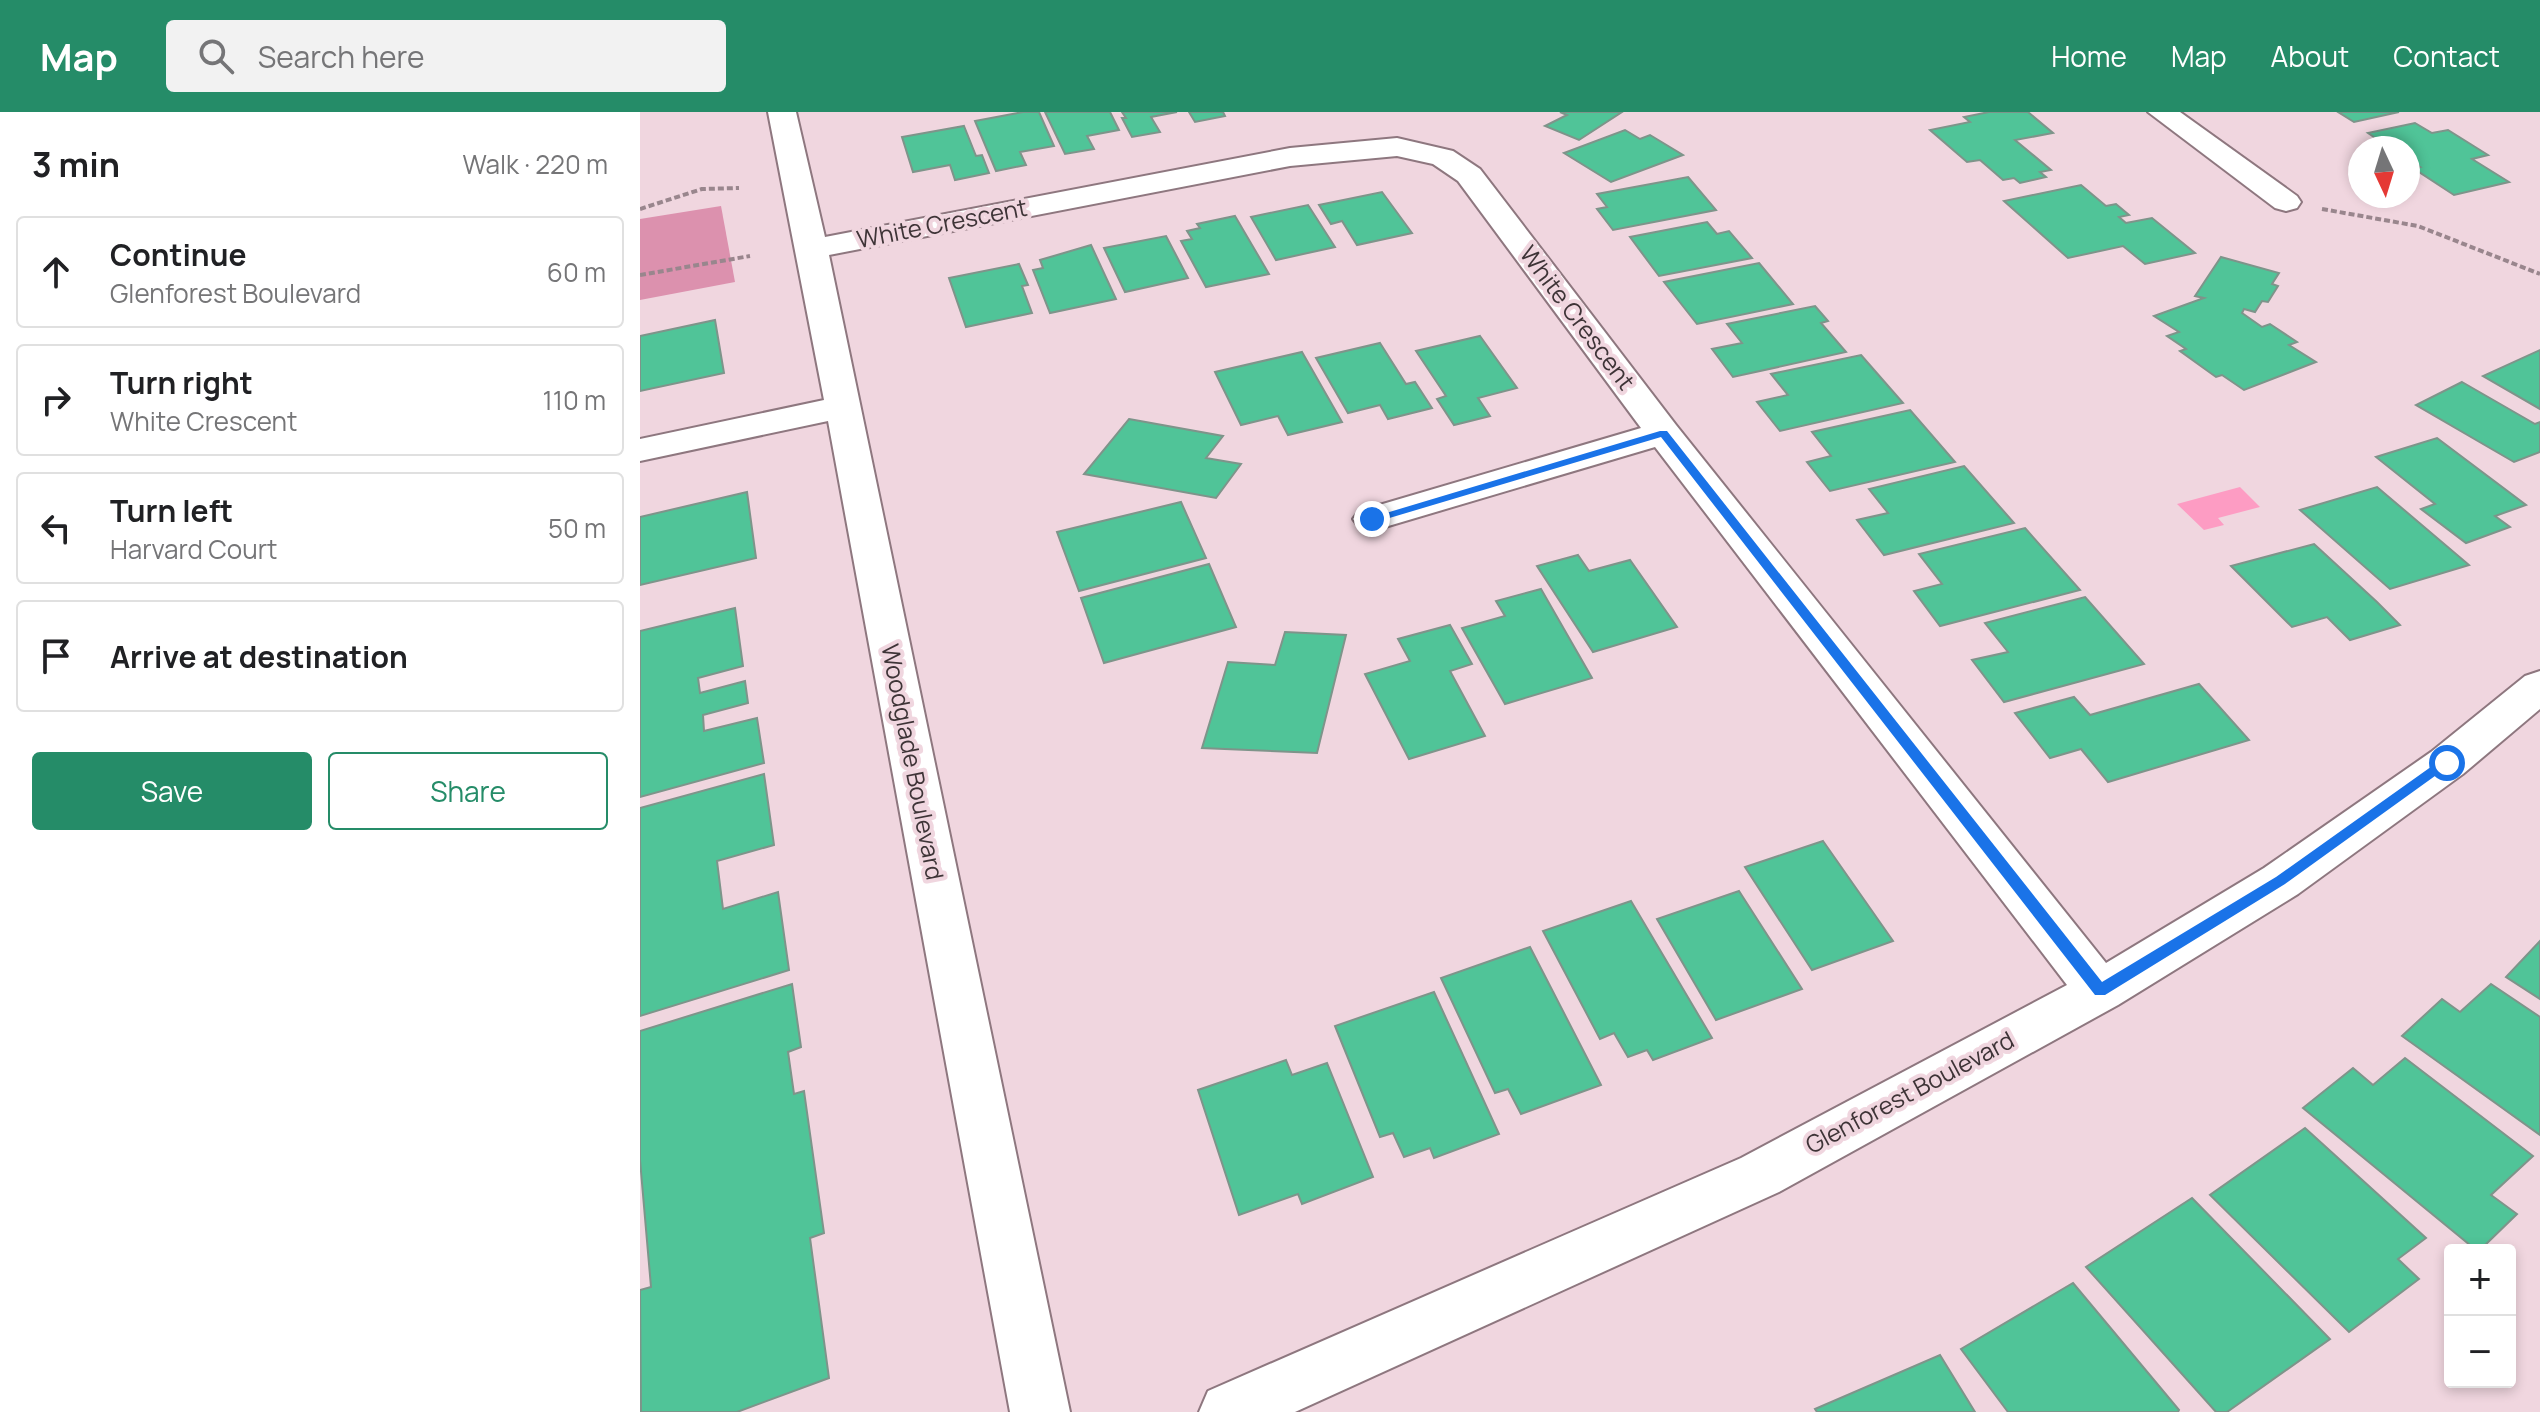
<!DOCTYPE html>
<html lang="en">
<head>
<meta charset="utf-8">
<style>
  :root { --surface:#fff; --page:#f2f2f2; --text:#202124; --muted:#757577; --line:#e0e0e0; --accent:#258c68 }
  body { margin:0; font-family:Manrope,sans-serif; background:var(--page); color:var(--text) }
  .controls { position:absolute; right:24px; bottom:24px; display:grid; overflow:hidden; border-radius:8px; box-shadow:0 4px 12px #0003 }
  .controls button { width:72px; height:72px; display:grid; place-items:center; padding:0; border:0; border-bottom:2px solid var(--line); background:var(--surface); color:var(--text); font:40px sans-serif }
  .compass { position:absolute; left:1708px; top:24px; width:72px; height:72px; border-radius:50%; background:var(--surface); box-shadow:0 4px 12px #0003; rotate:176deg }
  .stop { position:absolute; width:24px; height:24px; margin:-18px; border:6px solid #1a73e8; border-radius:50%; background:#fff }
  .stop.end { background:#1a73e8; border-color:#fff; box-shadow:0 2px 8px #0008 }
  .list { margin:0; padding:0; list-style:none }
  h2 { display:flex; justify-content:space-between; align-items:center; height:104px; margin:0; padding:0 32px; font-size:34px }
  h2 small { font-size:26px; font-weight:400; color:var(--muted) }
  .list li { display:grid; grid-template-columns:52px 1fr auto; gap:24px; align-items:center; box-sizing:border-box; height:112px; margin:0 16px 16px; padding:0 16px; border:2px solid var(--line); border-radius:8px }
  .list b { display:block; font-size:30px; white-space:nowrap }
  .list p { margin:0; font-size:26px; white-space:nowrap; color:var(--muted) }
  .list em { font-size:26px; font-style:normal; color:var(--muted) }
  .actions { display:flex; gap:16px; padding:24px 32px }
  .actions a { flex:1; padding:18px 0; border:2px solid var(--accent); border-radius:8px; text-align:center; font-size:28px; color:var(--accent) }
  .actions .main { background:var(--accent); color:#fff }
  .icon { flex:none; width:44px; height:44px; fill:none; stroke:currentColor; stroke-width:2; stroke-linecap:round; stroke-linejoin:round }
  .map { position:relative; flex:none; width:1900px; height:1300px; overflow:hidden }
  header { display:flex; align-items:center; gap:48px; box-sizing:border-box; height:112px; padding:0 40px; background:var(--accent); color:#fff }
  header strong { font-size:38px }
  nav { display:flex; gap:44px; margin-inline-start:auto; font-size:28px }
  .search { width:560px; height:72px; background:var(--page); display:flex; align-items:center; gap:20px; box-sizing:border-box; padding:0 28px; border-radius:8px; color:var(--muted); font-size:30px }
  main { display:flex }
  aside { flex:1; background:var(--surface) }
  .map>svg:first-child { display:block }
  .green { fill:#dc91ae }
  .water { fill:#fd9cc3 }
  .building { fill:#50c498; stroke:#7e948a; stroke-width:2 }
  .lines { fill:none; stroke-linecap:round; stroke-linejoin:round }
  .minor-casing { stroke:#8e777f; stroke-width:4 }
  .path { stroke:#99868d; stroke-width:4; stroke-dasharray:6 3; stroke-linecap:butt }
  .minor { fill:#fff; fill-rule:evenodd }
  .route { fill:#1a73e8 }
  .labels { text-anchor:middle; stroke-width:8; stroke-linejoin:round; paint-order:stroke }
  .street-label { font-size:24px; fill:#3e3437; stroke:#f0d6df }
</style>
</head>
<body>
<header>
<strong>Map</strong>
<div class="search"><svg class="icon" aria-label="search" viewBox="0 0 24 24"><circle cx="10" cy="10" r="6"/><path d="M15 15l6 6"/></svg>Search here</div>
<nav><a>Home</a><a>Map</a><a>About</a><a>Contact</a></nav>
</header>
<main>
<aside>
<h2>3 min<small>Walk · 220 m</small></h2>
<ul class="list">
<li><svg class="icon" aria-label="ahead" viewBox="0 0 24 24"><path d="M12 20V5M6 11l6-6 6 6"/></svg><div><b>Continue</b><p>Glenforest Boulevard</p></div><em>60 m</em></li>
<li><svg class="icon" aria-label="right" viewBox="0 0 24 24"><path d="M7 20v-9h11M14 6l5 5-5 5"/></svg><div><b>Turn right</b><p>White Crescent</p></div><em>110 m</em></li>
<li><svg class="icon" aria-label="left" viewBox="0 0 24 24"><path d="M17 20v-9H6M10 6l-5 5 5 5"/></svg><div><b>Turn left</b><p>Harvard Court</p></div><em>50 m</em></li>
<li><svg class="icon" aria-label="arrive" viewBox="0 0 24 24"><path d="M6 21V4h12l-3 4 3 4H6"/></svg><div><b>Arrive at destination</b></div></li>
</ul>
<div class="actions"><a class="main">Save</a><a>Share</a></div>
</aside>
<div class="map">
<svg width="1900" height="1300" viewBox="0 0 1900 1300">
  <rect width="100%" height="100%" fill="#f0d6df"/>
  <polygon class="green" points="81,94 95,170 0,188 0,107"/>
  <polygon class="water" points="1600,375 1620,395 1578,406 1584,413 1564,418 1537,392"/>
  <g class="building">
    <polygon points="383,0 399,0 414,34 380,40 386,53 356,59 335,9"/>
    <polygon points="405,0 470,0 479,18 447,24 454,37 425,42"/>
    <polygon points="482,0 537,0 511,5 520,20 492,25 482,6 486,6"/>
    <polygon points="549,0 583,0 585,4 555,10"/>
    <polygon points="920,0 982,0 939,28 905,14 927,3"/>
    <polygon points="1349,0 1388,0 1413,21 1375,28 1411,58 1400,60 1406,65 1380,71 1374,66 1363,68 1340,48 1327,50 1290,18 1330,10 1324,5"/>
    <polygon points="1698,0 1759,0 1714,10"/>
    <polygon points="1775,11 1792,21 1808,18 1848,43 1832,47 1869,70 1814,83 1773,56 1780,55 1768,47 1768,36 1740,36 1736,33 1744,32 1728,21"/>
    <polygon points="324,14 336,44 342,43 349,61 315,68 310,53 273,60 262,25"/>
    <polygon points="985,18 1000,27 1010,23 1043,43 971,70 924,41"/>
    <polygon points="1048,65 1076,98 973,118 957,97 967,95 957,82"/>
    <polygon points="1441,73 1466,94 1476,92 1489,103 1479,105 1486,111 1512,106 1555,141 1505,152 1483,134 1428,146 1364,89"/>
    <polygon points="742,80 772,121 717,133 702,109 691,112 679,93"/>
    <polygon points="668,93 695,135 636,148 611,105"/>
    <polygon points="595,104 629,162 566,175 541,129 552,127 547,119 560,116 557,112"/>
    <polygon points="1067,110 1077,122 1089,119 1112,146 1019,164 990,125"/>
    <polygon points="526,124 548,166 485,180 464,136"/>
    <polygon points="451,133 476,187 410,201 393,158 403,156 400,148"/>
    <polygon points="1581,145 1639,161 1632,172 1638,174 1628,190 1622,189 1615,200 1604,197 1602,201 1622,215 1630,212 1657,230 1649,233 1676,250 1604,278 1582,263 1576,265 1540,239 1546,237 1527,224 1539,220 1514,204 1564,186 1555,184"/>
    <polygon points="1119,151 1153,192 1057,212 1024,170"/>
    <polygon points="379,152 388,173 382,174 392,201 326,215 309,166"/>
    <polygon points="1175,194 1188,209 1181,211 1206,240 1093,265 1072,237 1102,231 1087,212"/>
    <polygon points="75,208 84,261 0,279 0,224"/>
    <polygon points="840,224 877,276 838,286 850,304 814,313 797,287 806,284 776,239"/>
    <polygon points="740,231 766,272 775,270 792,296 748,307 740,293 708,301 676,246"/>
    <polygon points="1900,238 1900,297 1843,264"/>
    <polygon points="662,240 702,310 648,323 638,304 601,313 575,260"/>
    <polygon points="1221,243 1263,291 1140,319 1117,290 1148,283 1131,262"/>
    <polygon points="1822,270 1895,312 1900,310 1900,340 1874,350 1776,293"/>
    <polygon points="1270,298 1315,350 1190,379 1167,350 1191,344 1172,320"/>
    <polygon points="489,307 583,324 566,346 601,352 576,386 444,362"/>
    <polygon points="1797,326 1886,393 1855,404 1870,415 1826,431 1781,397 1795,392 1736,345"/>
    <polygon points="1324,354 1374,411 1244,443 1217,408 1248,401 1229,377"/>
    <polygon points="1737,375 1829,453 1750,477 1660,398"/>
    <polygon points="107,380 116,446 0,473 0,405"/>
    <polygon points="541,390 566,446 439,479 417,420"/>
    <polygon points="1385,416 1440,478 1300,514 1274,479 1302,472 1279,442"/>
    <polygon points="1674,432 1737,490 1760,513 1710,528 1687,505 1652,515 1591,454"/>
    <polygon points="938,443 949,459 990,448 1037,515 953,540 897,454"/>
    <polygon points="569,452 596,515 464,551 441,486"/>
    <polygon points="901,477 952,566 865,592 822,516 865,504 856,489"/>
    <polygon points="1445,485 1504,552 1364,590 1332,548 1368,540 1345,511"/>
    <polygon points="95,496 103,554 58,566 60,581 105,569 108,591 63,603 64,619 117,606 124,651 0,685 0,519"/>
    <polygon points="810,513 832,552 810,559 845,624 769,647 725,562 770,549 758,527"/>
    <polygon points="645,520 706,523 677,641 562,636 588,550 635,553"/>
    <polygon points="1559,572 1609,628 1468,670 1441,637 1410,646 1375,601 1434,585 1450,603"/>
    <polygon points="124,662 134,733 77,749 83,797 138,780 149,858 0,904 0,696"/>
    <polygon points="1183,729 1253,829 1172,858 1105,755"/>
    <polygon points="1099,779 1162,877 1076,908 1017,807"/>
    <polygon points="991,789 1072,926 1013,948 1007,938 988,945 974,921 960,927 903,819"/>
    <polygon points="1900,829 1900,887 1866,865"/>
    <polygon points="890,835 961,973 881,1002 868,977 855,981 801,866"/>
    <polygon points="152,872 161,935 148,940 154,982 164,979 184,1121 170,1126 189,1266 97,1300 1,1300 0,1178 11,1175 0,1048 0,919"/>
    <polygon points="1851,872 1900,905 1900,1023 1762,924 1802,887 1820,900"/>
    <polygon points="794,880 859,1022 794,1046 790,1036 764,1045 753,1021 740,1025 695,914"/>
    <polygon points="1765,946 1893,1044 1851,1083 1877,1102 1840,1138 1836,1138 1663,996 1713,956 1733,973"/>
    <polygon points="646,948 652,963 687,951 733,1065 662,1092 658,1082 599,1103 558,978"/>
    <polygon points="1665,1016 1786,1126 1758,1147 1779,1167 1709,1220 1570,1083"/>
    <polygon points="1552,1086 1690,1227 1587,1300 1576,1300 1446,1155"/>
    <polygon points="1433,1171 1539,1298 1538,1300 1368,1300 1321,1237"/>
    <polygon points="1300,1243 1335,1300 1177,1300 1175,1297"/>
  </g>
  <g class="lines">
    <g class="minor-casing">
      <g id="minor">
        <polygon points="128,0 156,0 185,125 650,36 757,26 813,39 840,57 1036,313 1466,851 1624,756 1791,640 1885,564 1900,559 1900,597 1823,662 1658,782 1478,893 1139,1080 655,1300 559,1300 568,1279 1101,1046 1427,873 1015,335 745,415 732,419 719,415 713,407 719,399 1001,316 818,69 793,52 757,44 650,54 189,143 430,1300 370,1300 188,309 0,349 0,327 184,288"/>
        <polygon points="1508,0 1540,0 1657,84 1661,90 1657,96 1646,99 1635,96"/>
      </g>
    </g>
    <g class="path">
      <polyline points="0,97 62,77 99,76"/>
      <polyline points="1682,97 1778,114 1900,162"/>
      <polyline points="0,163 110,144"/>
    </g>
    <use href="#minor" class="minor"/>
  </g>
  <polygon class="route" points="1020,319 1027,319 1462,870 1636,765 1802,647 1811,647 1813,651 1645,772 1465,883 1455,883 1021,325 736,410 726,407"/>
  <g class="labels">
    <g class="street-label">
      <text transform="translate(302 112) rotate(-11)" y="8">White Crescent</text>
      <text transform="translate(937 206) rotate(53)" y="8">White Crescent</text>
      <text transform="translate(272 650) rotate(79)" y="8">Woodglade Boulevard</text>
      <text transform="translate(1270 981) rotate(-28)" y="8">Glenforest Boulevard</text>
    </g>
  </g>
</svg>
<div class="controls">
<button>+</button>
<button>−</button>
</div>
<svg class="compass" viewBox="-18 -18 36 36"><path d="M0-13l5 13h-10z" fill="#e53935"/><path d="M0 13l5-13h-10z" fill="#757577"/></svg>
<div class="stop" style="left:1807px;top:651px"></div>
<div class="stop end" style="left:732px;top:407px"></div>
</div>
</main>
</body>
</html>
